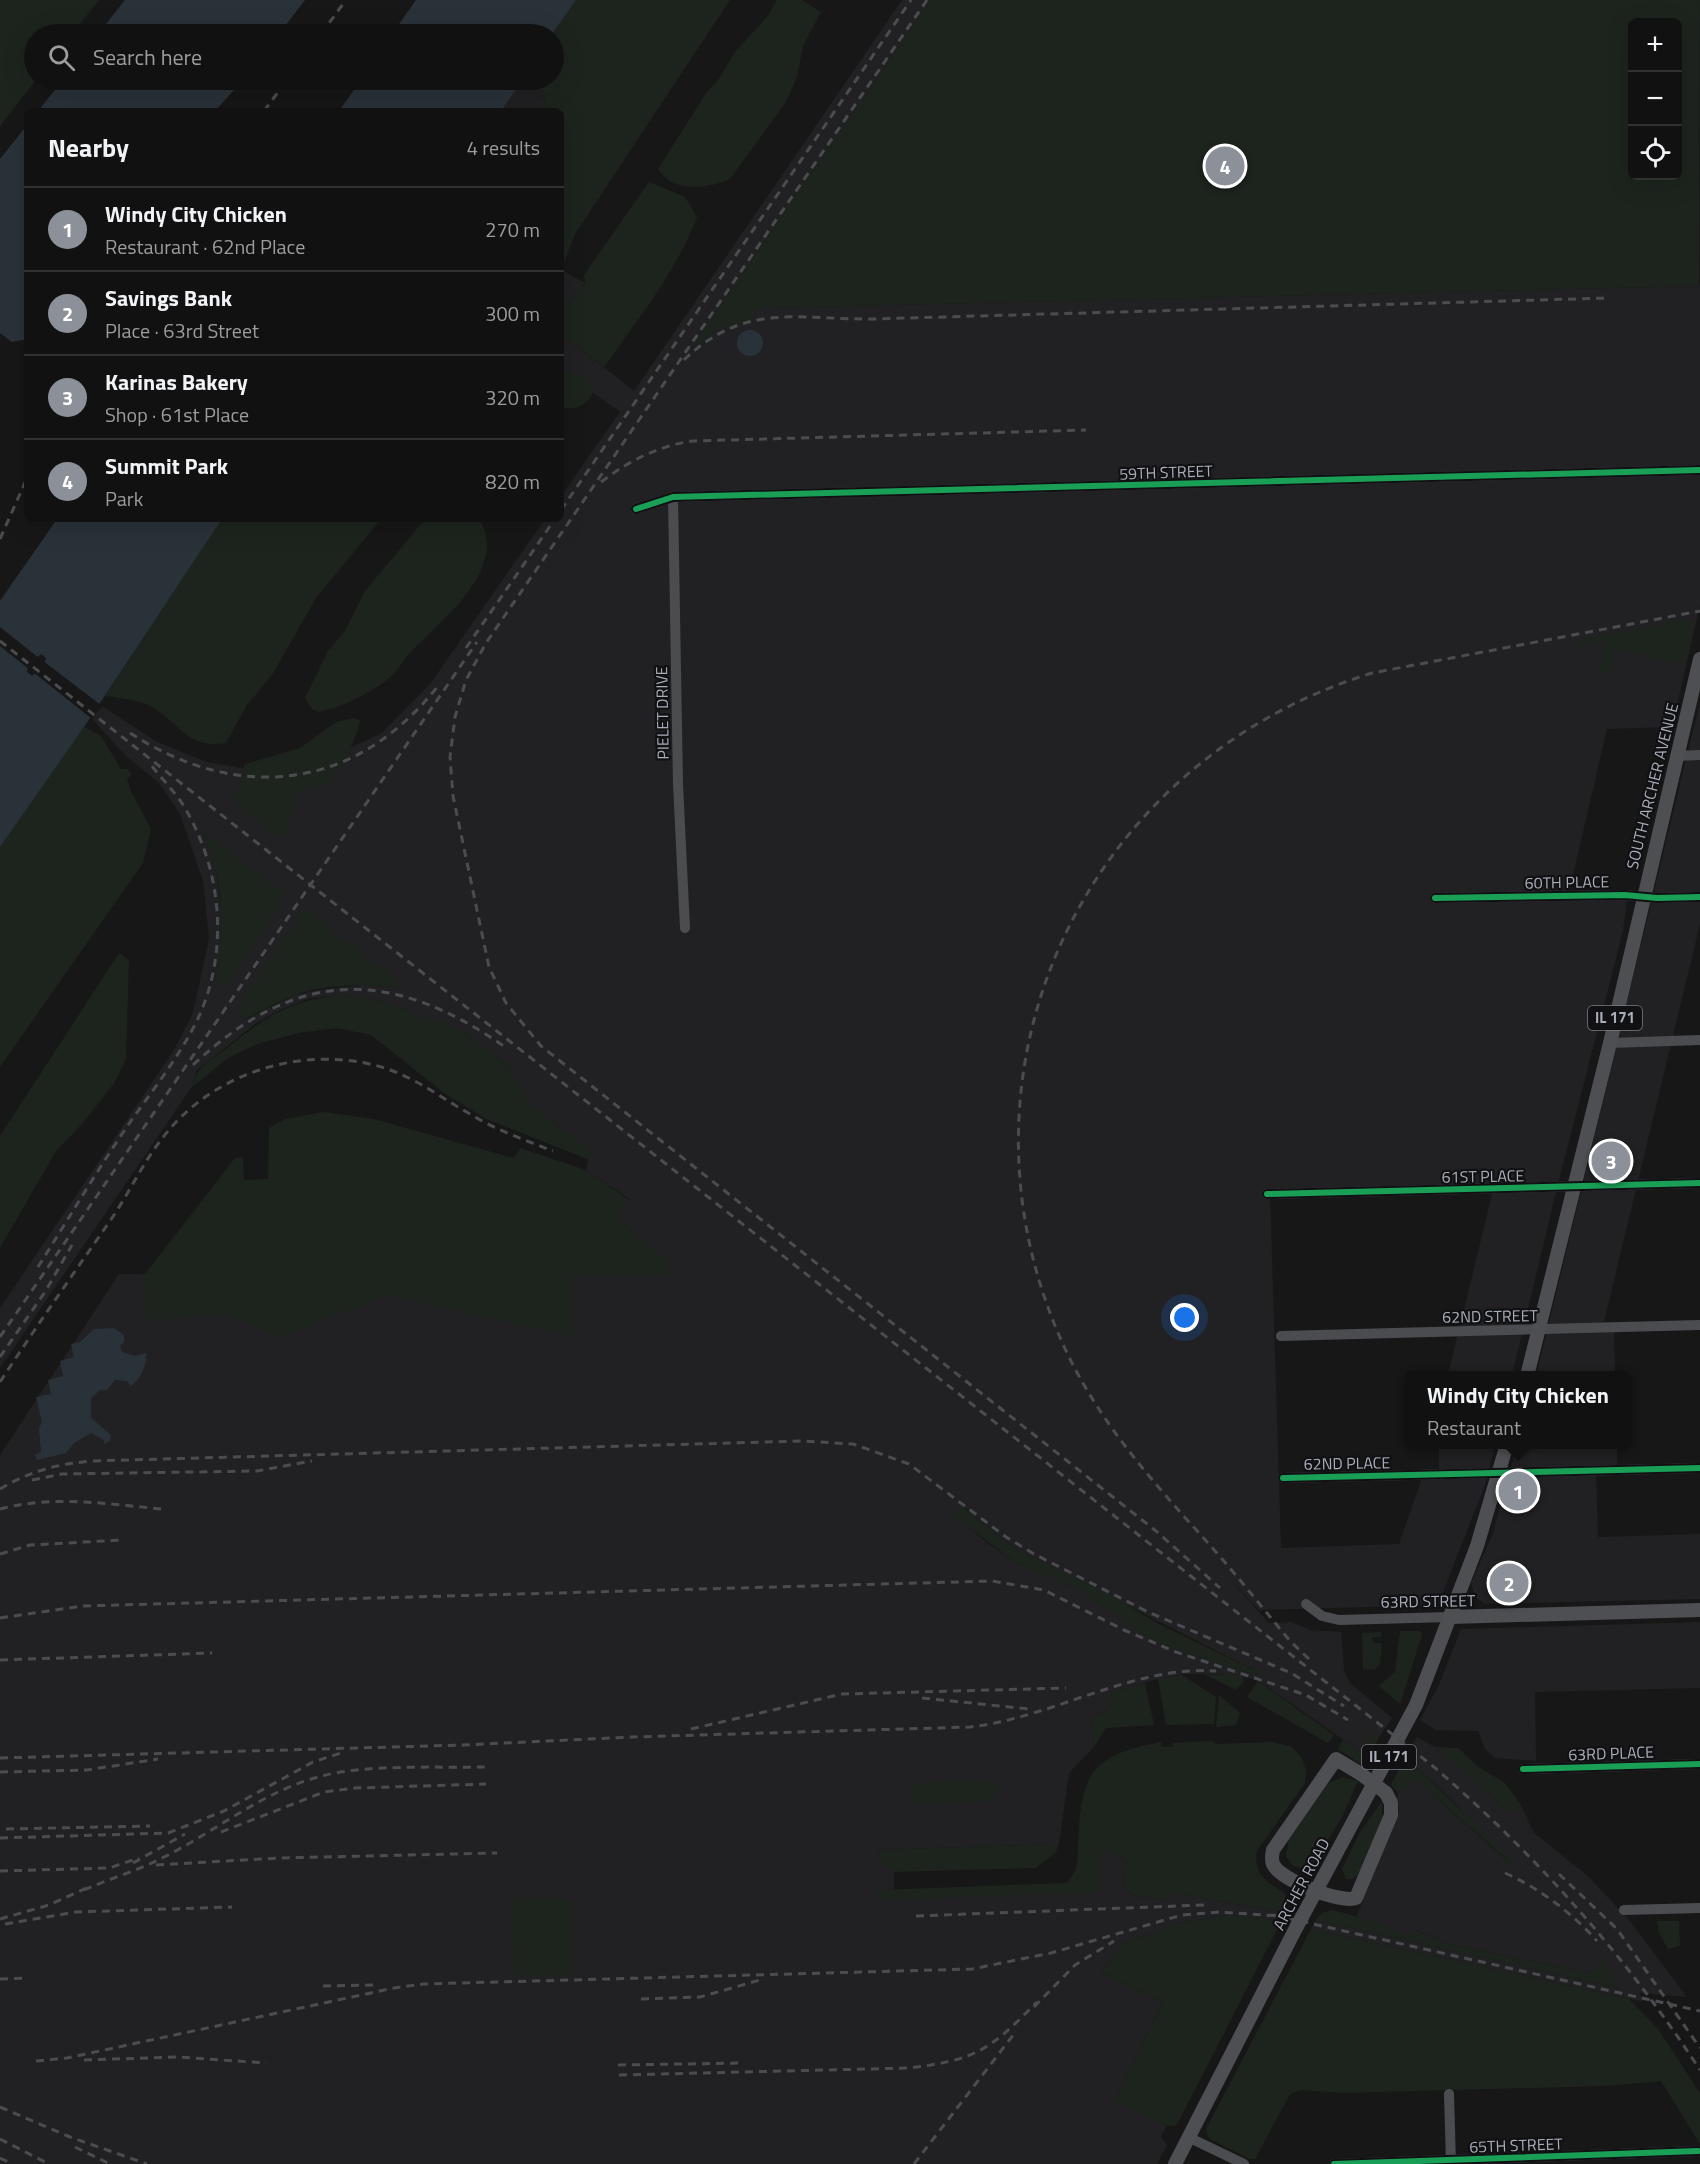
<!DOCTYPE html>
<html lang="en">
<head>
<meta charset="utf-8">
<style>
  :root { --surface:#111; --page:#1e1f1f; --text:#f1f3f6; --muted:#9c9d9f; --line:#303131; --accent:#8c9099 }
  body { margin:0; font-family:"Titillium Web",sans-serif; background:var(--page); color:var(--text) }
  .controls { position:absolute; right:18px; top:18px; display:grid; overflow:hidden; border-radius:9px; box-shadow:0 6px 24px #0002 }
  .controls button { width:54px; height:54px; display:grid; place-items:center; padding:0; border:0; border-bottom:2px solid var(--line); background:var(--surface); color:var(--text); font:30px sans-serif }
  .you { position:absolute; left:1185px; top:1318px; width:21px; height:21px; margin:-15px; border:4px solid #fff; border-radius:50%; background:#1a73e8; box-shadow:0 0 0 9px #1a73e833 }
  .badge { display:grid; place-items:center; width:39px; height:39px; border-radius:50%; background:var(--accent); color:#fff; font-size:20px; font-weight:700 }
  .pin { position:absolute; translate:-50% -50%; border:3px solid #fff; box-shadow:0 2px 6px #0006 }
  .popup { position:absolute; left:1404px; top:1371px; width:228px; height:78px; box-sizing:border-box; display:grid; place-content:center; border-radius:9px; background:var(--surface); filter:drop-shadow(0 2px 4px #0005); font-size:20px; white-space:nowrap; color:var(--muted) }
  .popup b { font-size:22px; color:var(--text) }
  .popup::after { content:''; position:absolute; left:50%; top:100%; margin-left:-12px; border:12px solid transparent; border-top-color:var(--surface) }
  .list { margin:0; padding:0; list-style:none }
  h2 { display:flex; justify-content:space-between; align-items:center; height:78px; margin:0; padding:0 24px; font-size:26px }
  h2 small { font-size:20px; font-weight:400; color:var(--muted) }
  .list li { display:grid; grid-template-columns:39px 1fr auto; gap:18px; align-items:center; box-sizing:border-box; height:84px; padding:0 24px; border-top:2px solid var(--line) }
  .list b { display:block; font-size:22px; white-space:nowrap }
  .list p { margin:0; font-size:20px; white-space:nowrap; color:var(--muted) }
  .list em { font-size:20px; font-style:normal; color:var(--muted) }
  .icon { flex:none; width:33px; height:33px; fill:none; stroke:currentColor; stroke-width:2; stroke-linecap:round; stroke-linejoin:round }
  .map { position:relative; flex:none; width:1700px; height:2164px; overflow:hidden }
  .search { position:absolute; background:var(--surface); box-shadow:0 6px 24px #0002; left:24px; top:24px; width:540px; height:66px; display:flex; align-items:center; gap:15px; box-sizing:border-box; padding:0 21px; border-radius:33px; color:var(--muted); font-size:22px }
  .panel { position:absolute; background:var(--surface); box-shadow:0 6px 24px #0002; left:24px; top:108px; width:540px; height:414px; border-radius:9px }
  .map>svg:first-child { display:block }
  .built { fill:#212123; fill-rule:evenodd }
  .green { fill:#1d241e; fill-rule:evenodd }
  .water { fill:#2a3239; fill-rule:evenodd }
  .pier { fill:#171717 }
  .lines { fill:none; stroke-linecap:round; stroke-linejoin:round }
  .minor { stroke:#4b4c50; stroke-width:10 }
  .major { stroke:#4d4f52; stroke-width:14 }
  .rail { stroke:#4b4c4f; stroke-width:3; stroke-dasharray:8 6; stroke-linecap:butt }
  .major-bridge { stroke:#4d4f52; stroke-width:14 }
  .cycleway-casing { stroke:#111113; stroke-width:10 }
  .cycleway { stroke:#1a9f57; stroke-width:6 }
  .labels { text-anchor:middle; stroke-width:4.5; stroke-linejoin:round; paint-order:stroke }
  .shield { fill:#111113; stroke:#7b7e86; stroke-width:1.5 }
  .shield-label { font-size:15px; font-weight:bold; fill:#a8adb8 }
  .street-label { font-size:16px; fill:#a8adb8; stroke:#111113 }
</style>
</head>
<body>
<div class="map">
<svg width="1700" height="2164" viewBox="0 0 1700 2164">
  <rect width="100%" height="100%" fill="#171717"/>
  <g class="built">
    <path d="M902 0H931L691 349 718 331 750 320 758 308 1699 286 1700 281V605L1672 727 1607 729 1567 901 1627 900 1623 931 1558 1184 1512 1375H1448L1494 1186 1270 1192 1281 1548 1399 1544 1422 1478 1439 1477V1445H1495L1485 1485 1438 1605 1259 1610 1223 1572 1269 1623 1291 1622 1311 1630 1341 1632 1344 1670 1350 1683 1392 1718 1379 1737 1372 1732 1361 1752 1256 1679 1215 1674H1184L1154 1680 1111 1693 1112 1707 1108 1711 1092 1716 1094 1747 1069 1773 1059 1844 877 1850 883 1864 894 1872V1890H878L1095 1892 1102 1849 1127 1860 1123 1887 1132 1895 1170 1901 1172 1892 1286 1913 1281 1922 1258 1917 1229 1915 1178 1923 1122 1944 1101 1972 1163 2002 1115 2100 1167 2125 1161 2137 1167 2145 1157 2164H0V1455L119 1274 670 1275 668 1260 614 1217 629 1199 586 1170 590 1150 529 1103 511 1074 512 1069 461 1030 373 999 339 995 307 999 278 1011 255 1024 197 1070 191 1088 0 1368V1308L174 1050 193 1013 209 938 203 881 180 814 159 783 126 756 92 719 102 706 157 742 207 762 254 770 345 750 382 733 430 684 545 519H561V496L620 412 561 370V270L585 283 562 314 564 336 634 391ZM204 833 284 894 215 980 222 951 224 926 215 865ZM305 910 406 988 363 985 318 990 295 995 244 1020ZM964 1507 1013 1547 1258 1672 1256 1675 1200 1658 1153 1641 1081 1591 1015 1562 989 1544 956 1517Z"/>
    <polygon points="523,80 540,80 547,111 501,111"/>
    <polygon points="1700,702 1700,924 1602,1330 1614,1329 1615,1375 1536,1376"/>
    <polygon points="1517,1445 1617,1445 1617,1469 1596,1470 1598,1537 1700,1534 1700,1599 1485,1604 1475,1597 1471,1583 1493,1533"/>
    <polygon points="1700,1622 1700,1688 1535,1692 1536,1761 1495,1758 1485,1749 1478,1731 1436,1730 1420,1720 1438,1687 1461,1629"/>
    <polygon points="1417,1737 1435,1747 1510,1812 1521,1805 1534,1833 1589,1877 1630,1921 1687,1997 1639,1993 1644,2002 1311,1929 1316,1920 1618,1988 1602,1962 1591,1973 1452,1945 1415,1930 1411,1937 1357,1916 1399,1811 1397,1794 1414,1778 1510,1863 1451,1799 1405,1757"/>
  </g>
  <g class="green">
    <polygon points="0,0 99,0 72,34 34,34 36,80 0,126"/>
    <polygon points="576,0 730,0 575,234 564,263 561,263 561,111 547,111 540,80 554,80 552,34"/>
    <path d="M777 0H802L821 12 803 46 797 77 786 102 730 179C708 189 672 193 658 169L706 93 719 79 735 52 767 17Z"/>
    <path d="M931 0H1700L1699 286 758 308 750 320 718 331 689 351ZM1632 22H1678V176H1632Z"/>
    <path d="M649 182 685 197 697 217C676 272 638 319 604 367L564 336 562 314 585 283 584 275Z"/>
    <path d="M561 367C574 373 589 377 593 392 587 406 575 411 561 407Z"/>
    <path d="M222 519H381L316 598 272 675 247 705 226 743C187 749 181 724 152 707 139 700 120 698 105 696Z"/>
    <path d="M425 519H479C510 567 442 620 412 651 403 659 398 672 388 679 370 693 341 708 318 712L312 709 305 698 328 651 345 631 365 591Z"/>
    <polygon points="1684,620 1692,626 1685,658 1680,664 1616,648 1608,673 1600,671 1604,642 1575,646 1575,641"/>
    <path d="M354 718 360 720C359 734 339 774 327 783 316 790 301 787 292 797L289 835 283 837 276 834 235 802 245 764 300 748 336 722Z"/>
    <polygon points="84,727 101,736 121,769 127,769 132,774 127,779 131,791 151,829 143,863 0,1067 0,847"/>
    <path d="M203 831 284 894 225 989 215 980C227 929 223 880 203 831Z"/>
    <path d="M305 910 407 988C371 985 330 982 295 995 277 1002 260 1012 243 1020L237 1011Z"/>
    <polygon points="119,953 129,960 126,1059 115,1082 83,1123 56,1151 0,1248 0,1136"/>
    <path d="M339 995 373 999 461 1030 512 1069 511 1074 529 1103 590 1150 589 1160 484 1118 444 1093 371 1035 336 1028 299 1033 257 1044 228 1058 191 1088C200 1062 208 1063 227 1048 267 1016 287 1002 339 995Z"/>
    <polygon points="324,1112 374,1119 514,1158 520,1148 586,1170 629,1200 614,1217 668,1260 671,1275 572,1276 574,1337 389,1295 280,1337 225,1314 146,1321 145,1274 235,1158 243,1157 244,1180 268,1179 269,1128 285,1119"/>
    <polygon points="963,1507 1013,1547 1109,1594 1157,1623 1258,1672 1256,1675 1200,1658 1153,1641 1081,1591 1015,1562 955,1517"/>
    <polygon points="1400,1631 1421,1631 1422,1635 1400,1704 1379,1686 1395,1672"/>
    <polygon points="1381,1632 1381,1637 1372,1637 1373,1643 1382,1643 1380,1664 1375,1669 1363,1670 1362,1633"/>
    <polygon points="1204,1674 1241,1676 1244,1681 1236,1690"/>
    <polygon points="1182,1675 1216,1697 1214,1724 1166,1725 1158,1679"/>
    <polygon points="1258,1681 1334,1735 1328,1743 1247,1697"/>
    <polygon points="1145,1683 1154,1725 1106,1728 1094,1747 1092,1716 1108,1711 1112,1707 1110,1693"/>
    <polygon points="1219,1695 1240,1713 1236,1725 1216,1727"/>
    <polygon points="1372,1731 1379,1737 1365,1767 1338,1749 1343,1740 1361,1752"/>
    <path d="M1213 1741 1216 1744 1272 1742 1292 1747 1301 1757 1306 1769 1305 1783 1257 1851C1253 1875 1267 1882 1285 1893L1286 1913 1172 1892 1170 1901 1132 1895 1123 1887 1127 1860 1103 1850 1096 1892 878 1900 877 1890 1066 1883C1078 1872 1078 1861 1078 1845 1081 1775 1089 1755 1161 1742L1162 1747H1173V1743Z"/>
    <polygon points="1435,1747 1458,1748 1477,1766 1505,1783 1521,1805 1510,1812"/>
    <polygon points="1405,1757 1513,1859 1511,1863 1414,1778 1398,1793 1391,1785"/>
    <polygon points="1343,1777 1358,1781 1342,1817 1313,1865 1305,1869 1293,1866 1286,1856 1289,1839 1328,1783"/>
    <polygon points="990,1782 995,1784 997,1792 991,1801 917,1802 910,1799 911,1786 918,1783"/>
    <polygon points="1382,1801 1382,1817 1360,1874 1352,1879 1346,1879 1342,1869 1360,1832"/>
    <polygon points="1059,1844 1056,1852 1036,1868 894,1872 883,1864 877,1850"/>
    <polygon points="571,1898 573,1968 569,1969 569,1975 514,1976 512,1900"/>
    <polygon points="1332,1910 1364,1918 1411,1937 1414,1930 1452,1945 1591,1973 1602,1962 1619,1988 1316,1920 1322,1913"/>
    <polygon points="1229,1915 1258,1917 1281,1922 1181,2117 1176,2126 1169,2126 1115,2100 1163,2002 1101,1972 1122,1944 1178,1923"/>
    <polygon points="1657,1921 1679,1921 1680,1946 1668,1949 1659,1933"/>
    <polygon points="1311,1929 1629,1999 1658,2029 1700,2093 1700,2144 1661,2081 1605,2086 1342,2093 1301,2090 1290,2094 1255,2159 1249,2159 1212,2140 1208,2137 1206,2129"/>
  </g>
  <g class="water">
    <polygon points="125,0 305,0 279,34 98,34"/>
    <polygon points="416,0 576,0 552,34 392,34"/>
    <polygon points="63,80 243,80 215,111 38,111"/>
    <polygon points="361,80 523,80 501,111 339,111"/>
    <polygon points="27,125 27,339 12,342 0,333 0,159"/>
    <circle cx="750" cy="343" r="13"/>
    <path d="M57 519H222L84 727 0 847V601ZM41 654 46 658 44 664 32 676 27 672 28 666Z"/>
    <path d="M114 1328 124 1335V1341L120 1346 122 1352 135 1356 146 1353C148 1363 140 1380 131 1386L127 1381 115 1380 107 1390H100L91 1398V1418L111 1435 110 1441 104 1444V1440L91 1433 74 1443 66 1453 37 1460 35 1455 41 1452 39 1428 42 1422 36 1397 51 1394 48 1380 63 1376 60 1361 74 1357 71 1344 80 1342 94 1329Z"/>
  </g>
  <g class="pier">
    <polygon points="0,627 39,658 30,670 0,646"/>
    <polygon points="42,660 102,706 92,719 33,672"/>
  </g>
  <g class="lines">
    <g class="minor">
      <polyline points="673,497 678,784 685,928"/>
      <polyline points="636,509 673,497 1700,470"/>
      <polyline points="1676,756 1700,755"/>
      <polyline points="1435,898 1625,895 1657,898 1700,897"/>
      <polyline points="1610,1043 1700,1040"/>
      <polyline points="1267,1194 1700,1183"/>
      <polyline points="1281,1336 1700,1325"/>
      <polyline points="1283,1478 1700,1468"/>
      <polyline points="1306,1604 1322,1616 1339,1620 1450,1617"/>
      <polyline points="1523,1769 1700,1764"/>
      <polyline points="1624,1910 1700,1908"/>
      <polyline points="1449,2094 1451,2164"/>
      <polyline points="1188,2137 1244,2164"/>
      <polyline points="1334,2164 1698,2151"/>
    </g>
    <g class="major">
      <polyline points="1527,1376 1610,1043 1700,659"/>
      <polyline points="1450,1617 1700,1610"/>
      <path d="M1361 1774 1336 1759 1273 1850C1272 1855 1271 1859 1273 1864 1280 1880 1341 1904 1356 1898L1391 1815V1803L1386 1793"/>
      <polyline points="1302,1917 1416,1705 1477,1546 1507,1444"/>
      <polyline points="1175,2164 1297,1926"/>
    </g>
    <g class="rail">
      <polyline points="927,0 486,643 466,680 455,717 450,757 453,796 489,967 506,1003 541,1046 1156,1531 1220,1588"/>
      <polyline points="321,34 346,0"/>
      <polyline points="264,111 287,80"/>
      <path d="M684 360C745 301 800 320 873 319L1609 298"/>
      <path d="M601 482C629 461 657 446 693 441L1086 430"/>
      <polyline points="561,510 911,0"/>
      <polyline points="0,539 27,478"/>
      <path d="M0 641 1434 1767C1538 1857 1625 1955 1700 2070"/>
      <polyline points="466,648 555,519"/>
      <path d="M130 733C240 804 356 790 438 686"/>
      <path d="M193 1065C299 966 393 968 508 1049"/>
      <path d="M38 1267C67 1221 95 1174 126 1128 151 1092 182 1054 200 1014 229 947 221 870 185 808 176 793 162 779 151 765"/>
      <polyline points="0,1337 477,642"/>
      <polyline points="0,1357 45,1292 72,1245"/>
      <path d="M0 1382C36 1327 73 1274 110 1221 128 1195 141 1166 161 1140 209 1075 296 1046 374 1065 411 1074 438 1096 470 1114 496 1130 525 1140 553 1151"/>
      <polyline points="32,1480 62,1474 257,1471 312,1461"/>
      <path d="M0 1489C30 1471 57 1464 92 1461L802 1441 853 1444 909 1464 1006 1537 1034 1554 1148 1612 1291 1673 1344 1706"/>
      <path d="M0 1509C53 1495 108 1504 161 1509"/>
      <polyline points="0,1554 30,1545 121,1540"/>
      <polyline points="0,1618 83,1606 992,1581 1044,1590 1124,1630 1176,1652 1306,1695 1348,1720"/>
      <path d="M1309 1659 1291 1642C1263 1609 1237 1575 1208 1543 1152 1481 1096 1419 1062 1342 939 1067 1087 760 1372 673L1700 611"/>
      <polyline points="0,1660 212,1653"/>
      <polyline points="922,1698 1029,1709"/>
      <polyline points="691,1729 842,1694 1066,1688"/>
      <path d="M0 1758 463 1745 632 1737 970 1727C1052 1718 1134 1665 1216 1671"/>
      <polyline points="0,1772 87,1770 158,1759"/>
      <polyline points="6,1829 150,1826"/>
      <polyline points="221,1832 324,1792 355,1788 486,1784"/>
      <polyline points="0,1838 168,1833 224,1811 313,1762 341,1753"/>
      <polyline points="133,1863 185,1834"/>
      <polyline points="156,1865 279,1858 497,1853"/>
      <polyline points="0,1871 109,1868 139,1858"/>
      <path d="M1505 1873C1539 1888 1572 1913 1597 1941"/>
      <polyline points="1559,1874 1617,1929 1700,2048"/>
      <path d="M84 1890C109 1879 136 1871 160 1859 214 1833 262 1791 322 1776 366 1764 437 1768 485 1767"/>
      <polyline points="1273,1915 1700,2011"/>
      <polyline points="916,1916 1204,1905"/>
      <polyline points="0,1919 49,1905 91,1886"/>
      <polyline points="5,1924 76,1912 232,1907"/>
      <polyline points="0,1979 28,1978"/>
      <polyline points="323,1986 376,1985"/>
      <polyline points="641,1999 700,1997 760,1980"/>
      <polyline points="1034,2007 1075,1965 1114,1941"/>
      <polyline points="84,2060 178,2057 266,2063"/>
      <polyline points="36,2061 67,2058 394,1988 424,1984 972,1969 1051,1953 1182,1915 1219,1912 1280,1916"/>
      <polyline points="618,2065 743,2063"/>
      <path d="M619 2075 909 2068C976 2060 990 2050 1037 2002"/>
      <polyline points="0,2107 70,2137 147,2164"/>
      <polyline points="0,2139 49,2164"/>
      <polyline points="75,2147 110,2164"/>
      <polyline points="0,2158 13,2164"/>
      <polyline points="914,2164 1014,2034"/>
    </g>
    <g class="major-bridge">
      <polyline points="1361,1774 1386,1793"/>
      <polyline points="1297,1926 1302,1917"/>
    </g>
    <g class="cycleway-casing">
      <g id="cycleway">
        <polyline points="636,509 673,497 1700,470"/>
        <polyline points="1435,898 1625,895 1657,898 1700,897"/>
        <polyline points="1267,1194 1700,1183"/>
        <polyline points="1283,1478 1700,1468"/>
        <polyline points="1523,1769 1700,1764"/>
        <polyline points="1334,2164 1698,2151"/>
      </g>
    </g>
    <use href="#cycleway" class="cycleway"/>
  </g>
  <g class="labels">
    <g class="shield">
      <rect x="1588" y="1006" width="54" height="24" rx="4.5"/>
      <rect x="1362" y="1745" width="54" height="24" rx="4.5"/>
    </g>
    <g class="shield-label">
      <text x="1615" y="1023">IL 171</text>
      <text x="1389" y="1762">IL 171</text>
    </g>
    <g class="street-label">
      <text transform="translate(1166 472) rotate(-2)" y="6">59TH STREET</text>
      <text transform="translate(662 713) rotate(-91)" y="6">PIELET DRIVE</text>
      <text transform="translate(1652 786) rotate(-76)" y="6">SOUTH ARCHER AVENUE</text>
      <text transform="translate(1567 882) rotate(-1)" y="6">60TH PLACE</text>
      <text transform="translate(1483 1176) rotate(-1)" y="6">61ST PLACE</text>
      <text transform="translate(1490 1316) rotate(-1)" y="6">62ND STREET</text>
      <text transform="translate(1347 1463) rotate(-1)" y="6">62ND PLACE</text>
      <text transform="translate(1428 1601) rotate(-1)" y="6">63RD STREET</text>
      <text transform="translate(1611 1753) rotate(-2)" y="6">63RD PLACE</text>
      <text transform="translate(1301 1884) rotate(-62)" y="6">ARCHER ROAD</text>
      <text transform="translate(1516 2145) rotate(-2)" y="6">65TH STREET</text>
    </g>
  </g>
</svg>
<div class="controls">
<button>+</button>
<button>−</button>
<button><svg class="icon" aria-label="locate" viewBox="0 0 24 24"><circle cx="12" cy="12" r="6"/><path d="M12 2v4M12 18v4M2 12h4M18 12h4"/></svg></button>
</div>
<div class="you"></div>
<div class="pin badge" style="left:1518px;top:1491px">1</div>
<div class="popup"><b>Windy City Chicken</b>Restaurant</div>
<div class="pin badge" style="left:1509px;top:1583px">2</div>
<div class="pin badge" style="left:1611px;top:1161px">3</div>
<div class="pin badge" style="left:1225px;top:166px">4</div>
<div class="search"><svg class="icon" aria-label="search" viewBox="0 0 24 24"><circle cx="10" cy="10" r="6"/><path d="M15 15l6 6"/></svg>Search here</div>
<section class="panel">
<h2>Nearby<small>4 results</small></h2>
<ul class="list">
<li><span class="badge">1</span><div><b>Windy City Chicken</b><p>Restaurant · 62nd Place</p></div><em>270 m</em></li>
<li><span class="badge">2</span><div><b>Savings Bank</b><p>Place · 63rd Street</p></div><em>300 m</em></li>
<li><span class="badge">3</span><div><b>Karinas Bakery</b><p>Shop · 61st Place</p></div><em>320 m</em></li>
<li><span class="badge">4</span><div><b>Summit Park</b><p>Park</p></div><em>820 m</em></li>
</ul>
</section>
</div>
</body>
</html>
